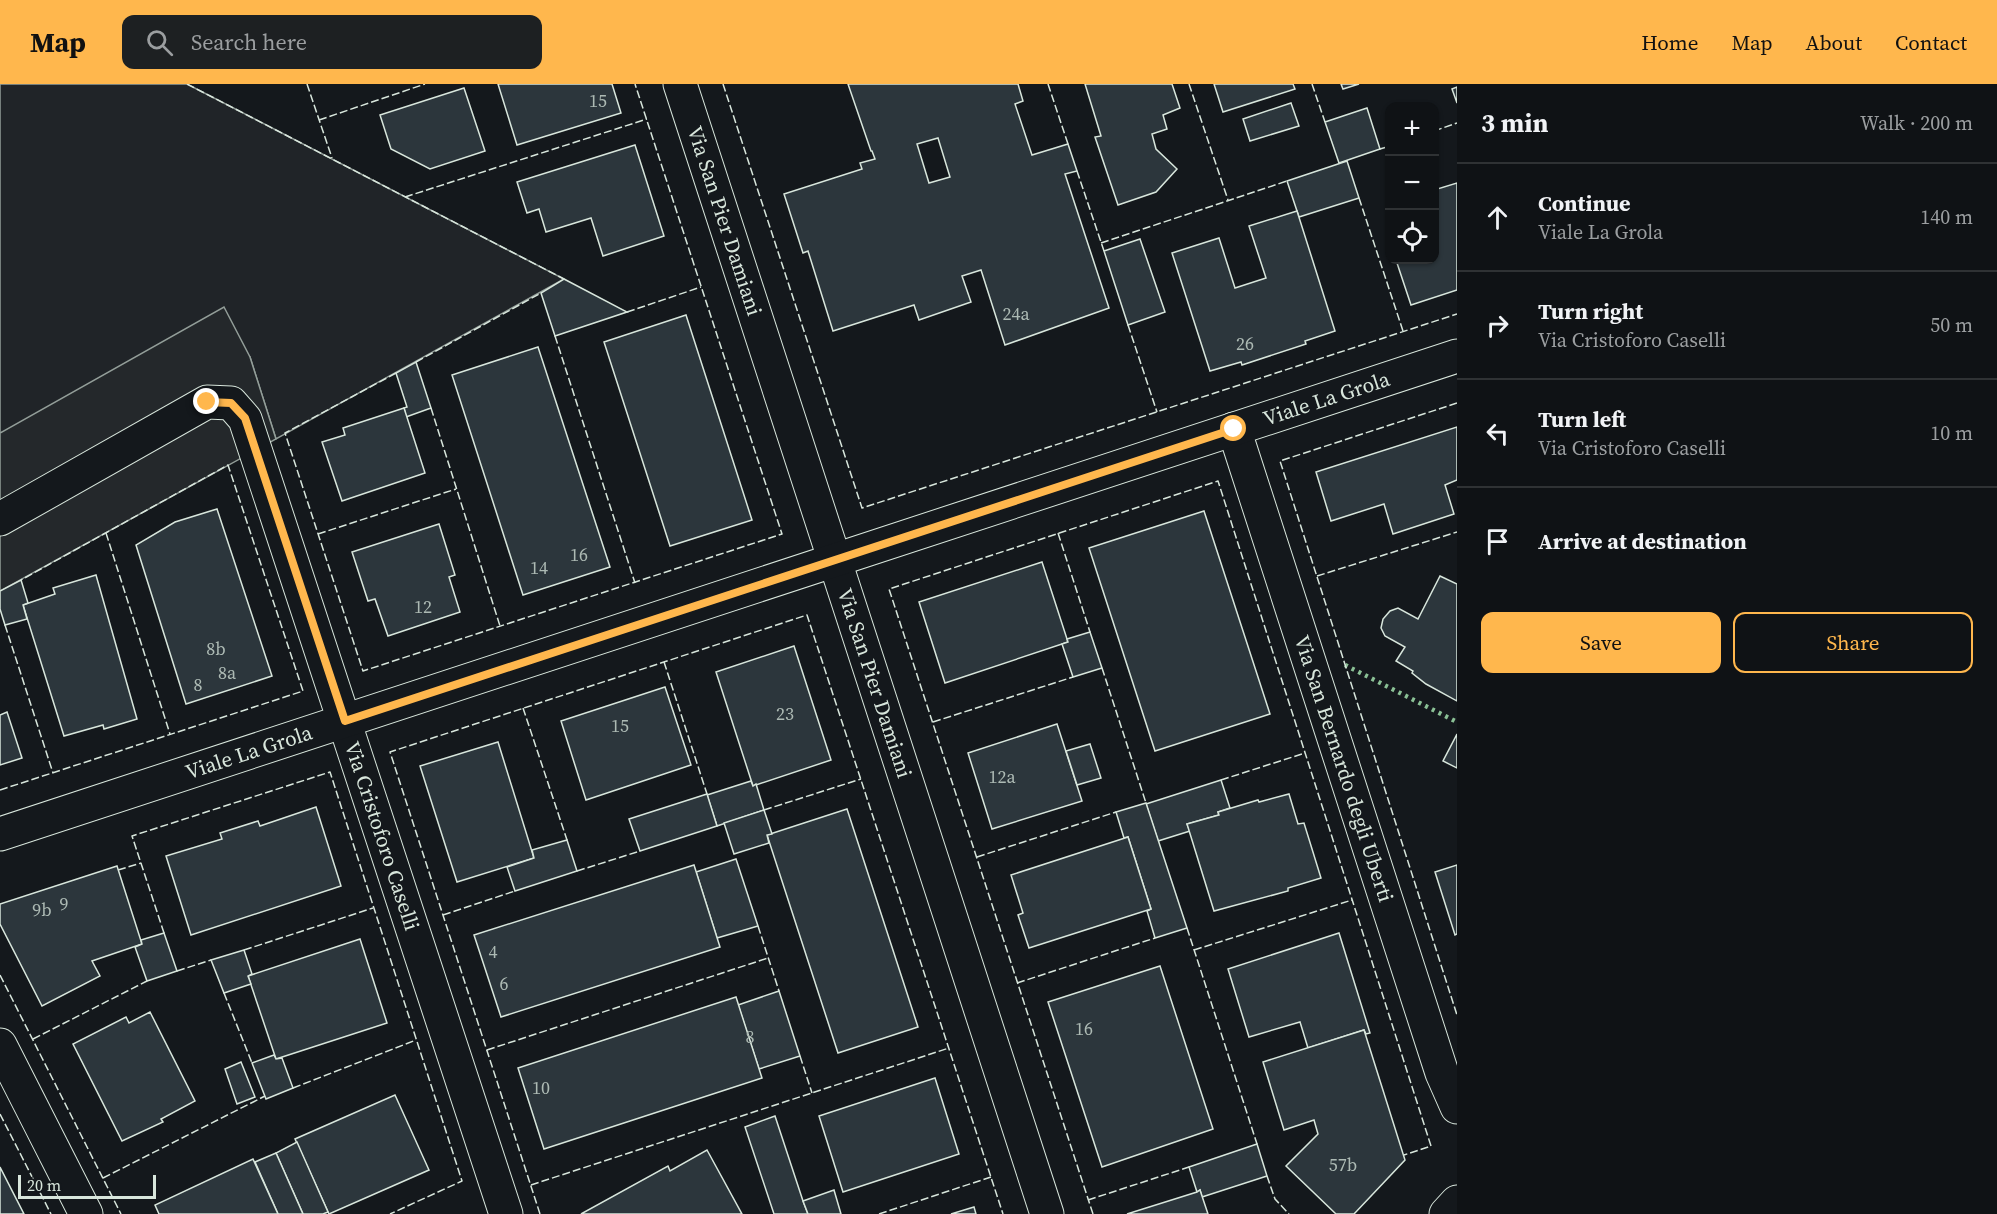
<!DOCTYPE html>
<html lang="en">
<head>
<meta charset="utf-8">
<style>
  :root { --surface:#0f1215; --page:#1d2022; --text:#f1f3f6; --muted:#9b9ea0; --line:#2f3234; --accent:#ffb74d }
  body { margin:0; font-family:"Source Serif 4",serif; background:var(--page); color:var(--text) }
  .controls { position:absolute; right:18px; top:18px; display:grid; overflow:hidden; border-radius:12px; box-shadow:0 2px 4px #0004 }
  .controls button { width:54px; height:54px; display:grid; place-items:center; padding:0; border:0; border-bottom:2px solid var(--line); background:var(--surface); color:var(--text); font:30px sans-serif }
  .scale { position:absolute; left:18px; bottom:15px; width:138px; box-sizing:border-box; padding-left:6px; border:3px solid #d8e6dc; border-top:0; font-size:16px; line-height:21px; white-space:nowrap; color:#d8e6dc; -webkit-text-stroke:4px #14181c; paint-order:stroke }
  .stop { position:absolute; width:18px; height:18px; margin:-14px; border:4px solid #ffb74d; border-radius:50%; background:#fff }
  .stop.end { background:#ffb74d; border-color:#fff; box-shadow:0 2px 6px #0008 }
  .list { margin:0; padding:0; list-style:none }
  h2 { display:flex; justify-content:space-between; align-items:center; height:78px; margin:0; padding:0 24px; font-size:26px }
  h2 small { font-size:20px; font-weight:400; color:var(--muted) }
  .list li { display:grid; grid-template-columns:39px 1fr auto; gap:18px; align-items:center; box-sizing:border-box; height:108px; padding:0 24px; border-top:2px solid var(--line) }
  .list b { display:block; font-size:22px; white-space:nowrap }
  .list p { margin:0; font-size:20px; white-space:nowrap; color:var(--muted) }
  .list em { font-size:20px; font-style:normal; color:var(--muted) }
  .actions { display:flex; gap:12px; padding:18px 24px }
  .actions a { flex:1; padding:14px 0; border:2px solid var(--accent); border-radius:12px; text-align:center; font-size:21px; color:var(--accent) }
  .actions .main { background:var(--accent); color:#111 }
  .icon { flex:none; width:33px; height:33px; fill:none; stroke:currentColor; stroke-width:2; stroke-linecap:round; stroke-linejoin:round }
  .map { position:relative; flex:none; width:1457px; height:1130px; overflow:hidden }
  header { display:flex; align-items:center; gap:36px; box-sizing:border-box; height:84px; padding:0 30px; background:var(--accent); color:#111 }
  header strong { font-size:28px }
  nav { display:flex; gap:33px; margin-inline-start:auto; font-size:21px }
  .search { width:420px; height:54px; background:var(--page); display:flex; align-items:center; gap:15px; box-sizing:border-box; padding:0 21px; border-radius:12px; color:var(--muted); font-size:22px }
  main { display:flex }
  aside { flex:1; background:var(--surface) }
  .map>svg:first-child { display:block }
  .green { fill:#202428; stroke:#939e99; stroke-width:1.5 }
  .parking { fill:#24282b; stroke:#939e99; stroke-width:1.5 }
  .building { fill:#2c363c; stroke:#d8e6dc; stroke-width:1.5; fill-rule:evenodd }
  .lines { fill:none; stroke-linecap:round; stroke-linejoin:round }
  .street-casing { stroke:#d8e6dc; stroke-width:35 }
  .street { stroke:#14181c; stroke-width:33 }
  .hedge { stroke:#8ac095; stroke-width:4.5; stroke-dasharray:3 4.5; stroke-linecap:butt }
  .fence { stroke:#d8e6dc; stroke-width:1.5; stroke-dasharray:8 3; stroke-linecap:butt }
  .route { stroke:#ffb74d; stroke-width:8 }
  .labels { text-anchor:middle; stroke-width:4.5; stroke-linejoin:round; paint-order:stroke }
  .number-label { font-size:18px; fill:#adbab4 }
  .street-label { font-size:21px; fill:#d8e6dc; stroke:#14181c }
</style>
</head>
<body>
<header>
<strong>Map</strong>
<div class="search"><svg class="icon" aria-label="search" viewBox="0 0 24 24"><circle cx="10" cy="10" r="6"/><path d="M15 15l6 6"/></svg>Search here</div>
<nav><a>Home</a><a>Map</a><a>About</a><a>Contact</a></nav>
</header>
<main>
<div class="map">
<svg width="1457" height="1130" viewBox="0 0 1457 1130">
  <rect width="100%" height="100%" fill="#14181c"/>
  <polygon class="green" points="0,0 187,0 564,195 276,355 250,273 0,349"/>
  <polygon class="parking" points="224,223 250,273 276,355 0,507 0,349"/>
  <g class="building">
    <polygon points="498,0 612,0 621,29 517,61"/>
    <path d="M848 0H1018L1023 17 1015 20 1032 71 1068 60 1077 87 1065 90 1109 224 1005 261 981 186 962 192 971 218 919 236 914 221 833 247 808 167 803 169 784 110 862 85 860 79 875 75 872 67H871ZM938 54 950 93 929 99 917 60Z"/>
    <polygon points="1085,0 1172,0 1180,24 1163,31 1167,45 1152,50 1156,65 1177,85 1156,108 1118,121 1095,53 1101,52"/>
    <polygon points="1214,0 1293,0 1295,5 1223,28"/>
    <polygon points="1341,0 1359,0 1343,5"/>
    <polygon points="1457,3 1457,19 1452,5"/>
    <polygon points="464,4 485,67 430,85 391,65 380,31"/>
    <polygon points="1291,19 1299,42 1250,57 1243,35"/>
    <polygon points="1367,24 1380,65 1339,79 1325,38"/>
    <polygon points="635,61 664,152 603,172 591,134 546,148 539,125 527,129 517,98"/>
    <polygon points="1347,77 1359,114 1299,133 1287,97"/>
    <polygon points="1457,99 1457,206 1411,221 1396,176 1434,176 1434,106"/>
    <polygon points="1297,127 1335,247 1305,257 1306,260 1242,281 1241,278 1210,287 1172,169 1219,154 1235,204 1266,194 1249,142"/>
    <polygon points="1140,155 1165,228 1128,241 1104,167"/>
    <polygon points="564,195 627,228 555,252 541,209"/>
    <polygon points="686,231 752,436 670,462 604,258"/>
    <polygon points="538,263 610,483 523,511 452,291"/>
    <polygon points="416,278 431,324 406,333 404,324 407,323 396,289"/>
    <polygon points="404,324 425,389 342,417 322,358 345,351 343,344"/>
    <polygon points="1457,343 1457,396 1445,401 1454,430 1393,450 1384,420 1331,437 1316,388"/>
    <polygon points="217,425 272,592 186,620 136,461 175,438"/>
    <polygon points="1204,427 1270,630 1155,667 1089,464"/>
    <polygon points="439,440 455,491 449,493 460,528 388,552 375,515 368,517 352,468"/>
    <polygon points="1042,478 1068,558 945,599 919,518"/>
    <polygon points="96,491 137,635 104,645 103,641 64,652 23,521 55,510 53,504"/>
    <polygon points="1440,492 1457,500 1457,617 1426,600 1412,589 1413,587 1396,577 1405,563 1385,552 1381,544 1383,535 1390,527 1398,524 1418,535"/>
    <polygon points="21,496 28,519 23,521 27,535 5,541 0,525 0,507"/>
    <polygon points="1090,548 1102,584 1073,593 1062,560 1068,558 1067,555"/>
    <polygon points="794,562 831,676 753,702 716,588"/>
    <polygon points="665,603 691,681 586,716 561,637"/>
    <polygon points="7,628 22,674 0,681 0,631"/>
    <polygon points="1057,640 1082,717 992,745 968,669"/>
    <polygon points="1457,650 1457,684 1443,677"/>
    <polygon points="498,658 534,774 457,798 420,682"/>
    <polygon points="1090,660 1101,694 1077,701 1066,667"/>
    <polygon points="1221,696 1230,724 1218,728 1219,731 1187,740 1190,747 1158,757 1146,720"/>
    <polygon points="751,697 753,702 756,700 764,726 717,742 707,711"/>
    <polygon points="707,710 717,742 640,767 629,735"/>
    <polygon points="1289,710 1298,740 1304,739 1321,794 1288,804 1288,807 1214,827 1187,740 1219,731 1218,728 1258,716 1259,718"/>
    <polygon points="1146,719 1187,844 1155,854 1147,827 1151,825 1128,753 1124,754 1116,728"/>
    <polygon points="316,723 341,802 191,851 166,772 222,755 220,749 258,737 260,742"/>
    <polygon points="847,725 918,943 838,969 767,751"/>
    <polygon points="764,726 772,750 767,751 769,759 734,770 724,739"/>
    <polygon points="1128,753 1151,825 1029,864 1018,831 1023,829 1011,791"/>
    <polygon points="567,756 577,787 515,807 507,783 534,774 532,766"/>
    <polygon points="736,775 758,842 717,854 696,788"/>
    <polygon points="694,781 720,863 501,933 474,851"/>
    <polygon points="1457,781 1457,850 1455,851 1435,788"/>
    <polygon points="117,782 142,860 92,877 100,892 42,922 0,840 0,820"/>
    <polygon points="164,849 177,887 147,897 135,863 142,860 141,856"/>
    <polygon points="1339,849 1370,949 1366,950 1364,946 1308,964 1300,938 1249,953 1228,885"/>
    <polygon points="360,855 387,939 276,975 248,892"/>
    <polygon points="244,866 252,890 248,892 251,900 224,909 211,876"/>
    <polygon points="1160,882 1213,1045 1102,1083 1048,918"/>
    <polygon points="779,907 800,972 759,985 738,921"/>
    <polygon points="736,913 762,994 544,1065 518,984"/>
    <polygon points="150,928 195,1017 161,1035 163,1038 122,1057 73,960 126,933 129,939"/>
    <polygon points="1364,946 1405,1076 1354,1130 1336,1130 1286,1082 1318,1050 1314,1036 1284,1046 1263,978"/>
    <polygon points="274,971 276,975 282,974 293,1004 266,1015 252,979"/>
    <polygon points="241,978 255,1013 237,1020 225,985"/>
    <polygon points="935,994 959,1070 843,1108 819,1032"/>
    <polygon points="395,1011 429,1086 329,1130 295,1055"/>
    <polygon points="775,1032 803,1117 808,1130 774,1130 745,1043"/>
    <polygon points="297,1058 328,1128 323,1130 303,1130 276,1069"/>
    <polygon points="1257,1060 1267,1092 1202,1113 1200,1106 1197,1108 1189,1083"/>
    <polygon points="707,1066 742,1130 581,1130 668,1082 670,1087"/>
    <polygon points="276,1069 303,1130 278,1130 255,1078"/>
    <polygon points="253,1075 278,1130 159,1130 155,1121"/>
    <polygon points="0,1083 24,1130 0,1130"/>
    <polygon points="834,1106 841,1130 808,1130 803,1117"/>
    <polygon points="1200,1106 1208,1130 1127,1130 1197,1108"/>
    <polygon points="974,1123 976,1130 951,1130"/>
  </g>
  <g class="lines">
    <g class="street-casing">
      <g id="street">
        <path id="s1" d="M680 0 1047 1130"/>
        <path id="s2" d="M1234 345 1442 989 1457 1023"/>
        <path id="s3" d="M0 435 207 318 231 319 245 335 506 1130"/>
        <path id="s4" d="M0 750 1457 272"/>
        <polyline points="0,961 86,1130"/>
        <polyline points="1446,1130 1457,1118"/>
      </g>
    </g>
    <use href="#street" class="street"/>
    <polyline class="hedge" points="1345,581 1457,638"/>
    <g class="fence">
      <polyline points="187,0 564,195"/>
      <polyline points="307,0 332,74"/>
      <polyline points="723,0 862,424 1457,230"/>
      <polyline points="1048,0 1068,60"/>
      <polyline points="1189,0 1228,116"/>
      <polyline points="1312,0 1325,38"/>
      <polyline points="319,36 425,0"/>
      <polyline points="1434,47 1457,39"/>
      <polyline points="1380,65 1390,62"/>
      <polyline points="1077,87 1104,167"/>
      <polyline points="405,113 647,35"/>
      <polyline points="1359,114 1403,247"/>
      <polyline points="1101,159 1287,97"/>
      <polyline points="627,228 701,203"/>
      <polyline points="1128,241 1157,328"/>
      <polyline points="555,252 635,499"/>
      <polyline points="416,278 541,209"/>
      <polyline points="396,289 285,349 363,587 782,450 635,0"/>
      <polyline points="1457,319 1280,377 1457,931"/>
      <polyline points="431,324 500,542"/>
      <polyline points="106,449 170,650"/>
      <polyline points="1058,449 1090,548"/>
      <polyline points="318,450 456,405"/>
      <polyline points="1317,492 1457,448"/>
      <polyline points="5,541 53,689"/>
      <polyline points="664,578 707,710"/>
      <polyline points="1102,584 1146,719"/>
      <polyline points="523,624 567,756"/>
      <polyline points="933,638 1073,593"/>
      <polyline points="1221,696 1305,669"/>
      <polyline points="0,706 303,607 228,381 21,496"/>
      <polyline points="764,726 861,695"/>
      <polyline points="977,773 1116,728"/>
      <polyline points="118,786 141,779"/>
      <polyline points="577,787 640,767"/>
      <polyline points="443,831 515,807"/>
      <polyline points="758,842 779,907"/>
      <polyline points="1187,844 1257,1060"/>
      <polyline points="164,849 132,752 330,688 462,1097 390,1130"/>
      <polyline points="244,866 373,824"/>
      <polyline points="1194,866 1352,816"/>
      <polyline points="177,887 211,876"/>
      <polyline points="0,891 121,1130"/>
      <polyline points="1017,899 1155,854"/>
      <polyline points="224,909 252,979"/>
      <polyline points="33,955 147,897"/>
      <polyline points="487,966 768,874"/>
      <polyline points="800,972 812,1009"/>
      <polyline points="293,1004 416,956"/>
      <polyline points="0,1030 51,1130"/>
      <polyline points="1267,1092 1275,1115 1289,1130"/>
      <polyline points="103,1094 265,1012"/>
      <polyline points="531,1101 949,964"/>
      <polyline points="1088,1116 1189,1083"/>
      <polyline points="540,1130 390,668 807,531 1003,1130"/>
      <polyline points="879,1130 991,1093"/>
      <polyline points="1093,1130 889,505 1218,397 1431,1062 1404,1071"/>
    </g>
  </g>
  <g class="lines">
    <polyline class="route" points="207,318 231,319 245,334 345,637 1234,345"/>
  </g>
  <g class="labels">
    <g class="number-label">
      <text x="598" y="23">15</text>
      <text x="1016" y="236">24a</text>
      <text x="1245" y="266">26</text>
      <text x="579" y="477">16</text>
      <text x="539" y="490">14</text>
      <text x="423" y="529">12</text>
      <text x="216" y="571">8b</text>
      <text x="227" y="595">8a</text>
      <text x="198" y="607">8</text>
      <text x="785" y="636">23</text>
      <text x="620" y="648">15</text>
      <text x="1002" y="699">12a</text>
      <text x="64" y="826">9</text>
      <text x="42" y="832">9b</text>
      <text x="493" y="874">4</text>
      <text x="504" y="906">6</text>
      <text x="1084" y="951">16</text>
      <text x="750" y="959">8</text>
      <text x="541" y="1010">10</text>
      <text x="1343" y="1087">57b</text>
    </g>
    <g class="street-label">
      <text dy="7" stroke="none"><textPath href="#s1" startOffset="144">Via San Pier Damiani</textPath></text>
      <text dy="7" stroke="none"><textPath href="#s4" startOffset="1396">Viale La Grola</textPath></text>
      <text dy="7" stroke="none"><textPath href="#s1" startOffset="630">Via San Pier Damiani</textPath></text>
      <text dy="7" stroke="none"><textPath href="#s4" startOffset="262">Viale La Grola</textPath></text>
      <text dy="7" stroke="none"><textPath href="#s2" startOffset="357">Via San Bernardo degli Uberti</textPath></text>
      <text dy="7" stroke="none"><textPath href="#s3" startOffset="722">Via Cristoforo Caselli</textPath></text>
    </g>
  </g>
</svg>
<div class="controls">
<button>+</button>
<button>−</button>
<button><svg class="icon" aria-label="locate" viewBox="0 0 24 24"><circle cx="12" cy="12" r="6"/><path d="M12 2v4M12 18v4M2 12h4M18 12h4"/></svg></button>
</div>
<div class="scale">20 m</div>
<div class="stop" style="left:1234px;top:345px"></div>
<div class="stop end" style="left:207px;top:318px"></div>
</div>
<aside>
<h2>3 min<small>Walk · 200 m</small></h2>
<ul class="list">
<li><svg class="icon" aria-label="ahead" viewBox="0 0 24 24"><path d="M12 20V5M6 11l6-6 6 6"/></svg><div><b>Continue</b><p>Viale La Grola</p></div><em>140 m</em></li>
<li><svg class="icon" aria-label="right" viewBox="0 0 24 24"><path d="M7 20v-9h11M14 6l5 5-5 5"/></svg><div><b>Turn right</b><p>Via Cristoforo Caselli</p></div><em>50 m</em></li>
<li><svg class="icon" aria-label="left" viewBox="0 0 24 24"><path d="M17 20v-9H6M10 6l-5 5 5 5"/></svg><div><b>Turn left</b><p>Via Cristoforo Caselli</p></div><em>10 m</em></li>
<li><svg class="icon" aria-label="arrive" viewBox="0 0 24 24"><path d="M6 21V4h12l-3 4 3 4H6"/></svg><div><b>Arrive at destination</b></div></li>
</ul>
<div class="actions"><a class="main">Save</a><a>Share</a></div>
</aside>
</main>
</body>
</html>
